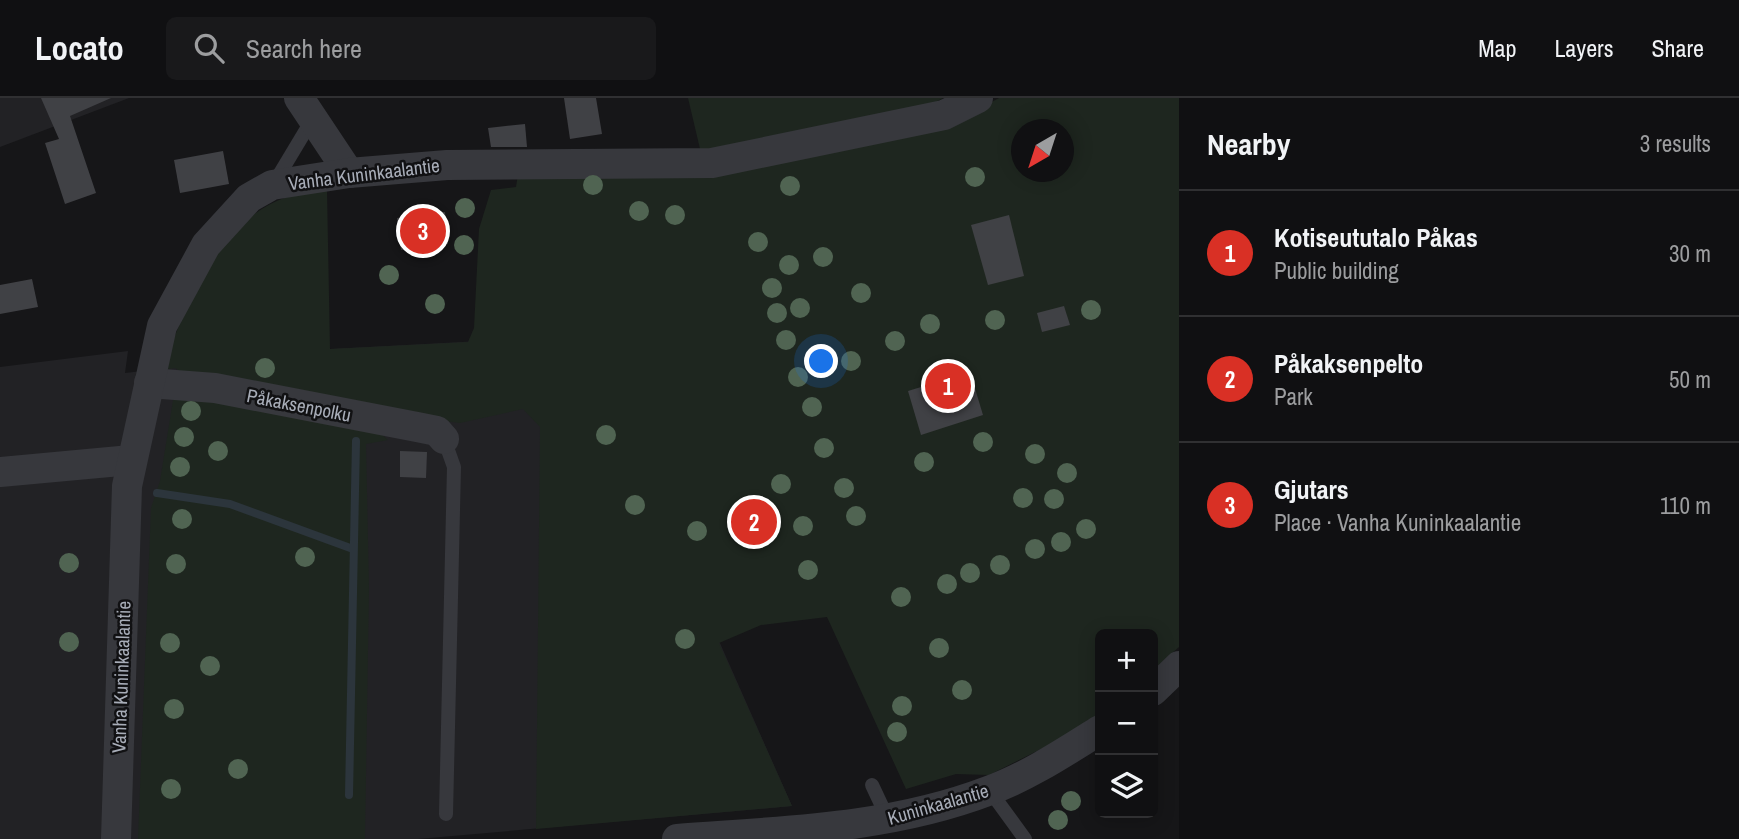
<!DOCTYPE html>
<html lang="en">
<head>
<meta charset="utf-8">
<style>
  :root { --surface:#101012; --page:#19191b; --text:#f1f3f6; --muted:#9c9d9f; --line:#303032; --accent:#d93025 }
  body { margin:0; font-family:"Archivo Narrow",sans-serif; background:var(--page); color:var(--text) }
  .controls { position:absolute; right:21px; bottom:21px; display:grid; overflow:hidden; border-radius:10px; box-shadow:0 4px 18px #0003 }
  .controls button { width:63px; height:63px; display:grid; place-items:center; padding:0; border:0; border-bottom:2px solid var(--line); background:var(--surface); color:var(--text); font:35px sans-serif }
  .compass { position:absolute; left:1011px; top:21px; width:63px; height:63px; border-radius:50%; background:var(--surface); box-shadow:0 4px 18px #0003; rotate:219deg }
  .you { position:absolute; left:822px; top:264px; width:24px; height:24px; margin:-18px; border:5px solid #fff; border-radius:50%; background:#1a73e8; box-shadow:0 0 0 10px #1a73e833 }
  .badge { display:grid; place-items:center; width:46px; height:46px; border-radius:50%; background:var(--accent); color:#fff; font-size:23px; font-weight:700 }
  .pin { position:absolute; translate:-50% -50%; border:4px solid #fff; box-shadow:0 2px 7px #0006 }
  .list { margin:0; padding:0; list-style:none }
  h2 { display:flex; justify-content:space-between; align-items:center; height:91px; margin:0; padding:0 28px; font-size:30px }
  h2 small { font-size:23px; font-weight:400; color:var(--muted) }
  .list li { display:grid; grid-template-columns:46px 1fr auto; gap:21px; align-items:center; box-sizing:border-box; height:126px; padding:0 28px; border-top:2px solid var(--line) }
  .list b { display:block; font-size:26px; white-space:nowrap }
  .list p { margin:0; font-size:23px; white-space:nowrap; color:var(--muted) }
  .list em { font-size:23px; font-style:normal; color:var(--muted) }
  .icon { flex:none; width:38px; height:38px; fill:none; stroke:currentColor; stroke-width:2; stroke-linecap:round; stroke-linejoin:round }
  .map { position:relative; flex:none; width:1179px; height:741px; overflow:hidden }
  header { display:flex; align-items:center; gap:42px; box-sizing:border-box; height:98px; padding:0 35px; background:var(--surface); border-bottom:2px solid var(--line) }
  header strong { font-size:33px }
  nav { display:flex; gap:38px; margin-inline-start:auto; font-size:24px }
  .search { width:490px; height:63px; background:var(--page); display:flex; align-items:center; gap:18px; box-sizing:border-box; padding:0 24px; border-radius:10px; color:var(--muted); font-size:26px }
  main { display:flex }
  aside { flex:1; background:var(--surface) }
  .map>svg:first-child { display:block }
  .built { fill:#222225 }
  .green { fill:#1e261f; fill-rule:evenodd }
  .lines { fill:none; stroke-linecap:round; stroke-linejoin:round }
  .stream { stroke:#2c353c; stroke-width:8 }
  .building { fill:#404145 }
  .service { stroke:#37383d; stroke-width:14 }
  .minor { stroke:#37383d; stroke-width:30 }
  .tree { fill:#506452 }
  .labels { text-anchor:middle; stroke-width:5; stroke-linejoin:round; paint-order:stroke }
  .street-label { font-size:19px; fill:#a8adb8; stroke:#111113 }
</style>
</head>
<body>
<header>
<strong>Locato</strong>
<div class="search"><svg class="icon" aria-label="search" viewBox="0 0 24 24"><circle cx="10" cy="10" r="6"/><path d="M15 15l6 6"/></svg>Search here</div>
<nav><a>Map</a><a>Layers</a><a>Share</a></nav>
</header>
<main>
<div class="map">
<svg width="1179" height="741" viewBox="0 0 1179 741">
  <rect width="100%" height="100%" fill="#161618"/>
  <g class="built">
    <polygon points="0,0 129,0 0,49"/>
    <polygon points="500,242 715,534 792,708 418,741 0,741 0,269 128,253 125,275 330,251"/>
  </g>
  <g class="green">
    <polygon points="688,0 943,0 934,5 701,55"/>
    <path d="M999 0H1179V549L1153 572V536H1100V615L1055 644 989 677 956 676 906 691 827 519 761 527 719 545 792 708 536 731 540 329 523 311 460 325 364 312 187 277 175 270 161 272C188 207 215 122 290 98 302 94 315 94 327 92L330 251 468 244 474 230 479 131 491 92 516 89 518 76 946 29ZM1021 32H1064V74H1021Z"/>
    <polygon points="174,296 377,332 388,342 366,346 369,490 365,741 138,741 151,410 160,383"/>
  </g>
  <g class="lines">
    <g class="stream">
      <polyline points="157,395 230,406 353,451"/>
      <polyline points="349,697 356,343"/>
    </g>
  </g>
  <g class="building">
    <polygon points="41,0 111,0 70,18 96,95 65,106 45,45 59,41"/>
    <polygon points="564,0 596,0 602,36 570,41"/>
    <polygon points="525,26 527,49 491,49 488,30"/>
    <polygon points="223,53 229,86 180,95 174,62"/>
    <polygon points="445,114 448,146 401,152 397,120"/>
    <polygon points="1009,117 1024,178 988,187 971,127"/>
    <polygon points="32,181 38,209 0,216 0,187"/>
    <polygon points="1064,208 1070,227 1042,234 1037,215"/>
    <polygon points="970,274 983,317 921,337 908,293"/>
    <polygon points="400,353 427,354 426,380 400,379"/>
  </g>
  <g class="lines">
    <g class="service">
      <polyline points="273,87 312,22"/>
      <polyline points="444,341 454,369 446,716"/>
      <polyline points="872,687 888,721"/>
      <polyline points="990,693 1025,741"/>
    </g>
    <g class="minor">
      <polyline points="299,0 349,75"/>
      <polyline points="149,285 215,290 417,329 437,333 444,341"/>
      <polyline points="0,374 131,362"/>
      <polyline points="1153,593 1179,568"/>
      <polyline points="116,741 127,388 162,228 206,147 249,100 272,87 349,75 447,67 712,65 944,17 978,0"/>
      <path d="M677 741C782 733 888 731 988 693 1027 679 1065 654 1100 632"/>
    </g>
  </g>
  <g class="tree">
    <circle cx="975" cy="79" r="10"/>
    <circle cx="593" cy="87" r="10"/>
    <circle cx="790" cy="88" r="10"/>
    <circle cx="465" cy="110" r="10"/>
    <circle cx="639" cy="113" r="10"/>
    <circle cx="675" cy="117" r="10"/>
    <circle cx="758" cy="144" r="10"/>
    <circle cx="464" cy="147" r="10"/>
    <circle cx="823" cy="159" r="10"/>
    <circle cx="789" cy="167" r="10"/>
    <circle cx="389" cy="177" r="10"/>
    <circle cx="772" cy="190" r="10"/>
    <circle cx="861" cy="195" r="10"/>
    <circle cx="435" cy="206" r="10"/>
    <circle cx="800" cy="210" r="10"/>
    <circle cx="1091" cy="212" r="10"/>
    <circle cx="777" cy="215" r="10"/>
    <circle cx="995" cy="222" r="10"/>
    <circle cx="930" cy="226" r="10"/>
    <circle cx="786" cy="242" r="10"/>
    <circle cx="895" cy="243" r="10"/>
    <circle cx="851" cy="263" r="10"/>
    <circle cx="265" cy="270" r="10"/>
    <circle cx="798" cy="279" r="10"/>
    <circle cx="812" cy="309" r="10"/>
    <circle cx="191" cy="313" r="10"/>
    <circle cx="606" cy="337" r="10"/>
    <circle cx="184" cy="339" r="10"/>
    <circle cx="983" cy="344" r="10"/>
    <circle cx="824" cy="350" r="10"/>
    <circle cx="218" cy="353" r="10"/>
    <circle cx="1035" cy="356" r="10"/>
    <circle cx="924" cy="364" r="10"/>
    <circle cx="180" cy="369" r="10"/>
    <circle cx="1067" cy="375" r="10"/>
    <circle cx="781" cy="386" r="10"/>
    <circle cx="844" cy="390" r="10"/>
    <circle cx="1023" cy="400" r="10"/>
    <circle cx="1054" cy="401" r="10"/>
    <circle cx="635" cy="407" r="10"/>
    <circle cx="856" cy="418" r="10"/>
    <circle cx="182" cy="421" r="10"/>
    <circle cx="803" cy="428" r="10"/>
    <circle cx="1086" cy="431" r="10"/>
    <circle cx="697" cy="433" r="10"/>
    <circle cx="765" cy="434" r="10"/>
    <circle cx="1061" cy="444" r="10"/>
    <circle cx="1035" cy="451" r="10"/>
    <circle cx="305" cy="459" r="10"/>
    <circle cx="69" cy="465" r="10"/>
    <circle cx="176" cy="466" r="10"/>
    <circle cx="1000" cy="467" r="10"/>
    <circle cx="808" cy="472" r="10"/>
    <circle cx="970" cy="475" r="10"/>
    <circle cx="947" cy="486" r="10"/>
    <circle cx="901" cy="499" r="10"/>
    <circle cx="685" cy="541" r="10"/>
    <circle cx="69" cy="544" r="10"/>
    <circle cx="170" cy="545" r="10"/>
    <circle cx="939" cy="550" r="10"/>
    <circle cx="210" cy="568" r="10"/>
    <circle cx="962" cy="592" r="10"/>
    <circle cx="902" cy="608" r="10"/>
    <circle cx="174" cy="611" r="10"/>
    <circle cx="897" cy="634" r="10"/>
    <circle cx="238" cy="671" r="10"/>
    <circle cx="171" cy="691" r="10"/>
    <circle cx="1071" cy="703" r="10"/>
    <circle cx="1058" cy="722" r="10"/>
  </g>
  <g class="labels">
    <g class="street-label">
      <text transform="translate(364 76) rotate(-7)" y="7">Vanha Kuninkaalantie</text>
      <text transform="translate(299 307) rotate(11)" y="7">Påkaksenpolku</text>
      <text transform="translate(121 579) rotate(-88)" y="7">Vanha Kuninkaalantie</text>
      <text transform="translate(938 706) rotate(-16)" y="7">Kuninkaalantie</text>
    </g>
  </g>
</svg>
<div class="controls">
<button>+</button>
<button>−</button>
<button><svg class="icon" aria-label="layers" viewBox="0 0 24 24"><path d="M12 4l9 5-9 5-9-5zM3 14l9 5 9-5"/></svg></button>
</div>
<svg class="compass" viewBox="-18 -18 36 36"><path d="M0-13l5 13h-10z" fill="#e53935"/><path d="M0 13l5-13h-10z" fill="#9c9d9f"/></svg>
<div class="you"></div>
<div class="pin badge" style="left:948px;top:288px">1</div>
<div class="pin badge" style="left:754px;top:424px">2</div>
<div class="pin badge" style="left:423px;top:133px">3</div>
</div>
<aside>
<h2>Nearby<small>3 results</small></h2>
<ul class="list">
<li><span class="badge">1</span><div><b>Kotiseututalo Påkas</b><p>Public building</p></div><em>30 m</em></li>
<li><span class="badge">2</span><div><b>Påkaksenpelto</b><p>Park</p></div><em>50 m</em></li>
<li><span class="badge">3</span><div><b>Gjutars</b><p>Place · Vanha Kuninkaalantie</p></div><em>110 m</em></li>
</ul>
</aside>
</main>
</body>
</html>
